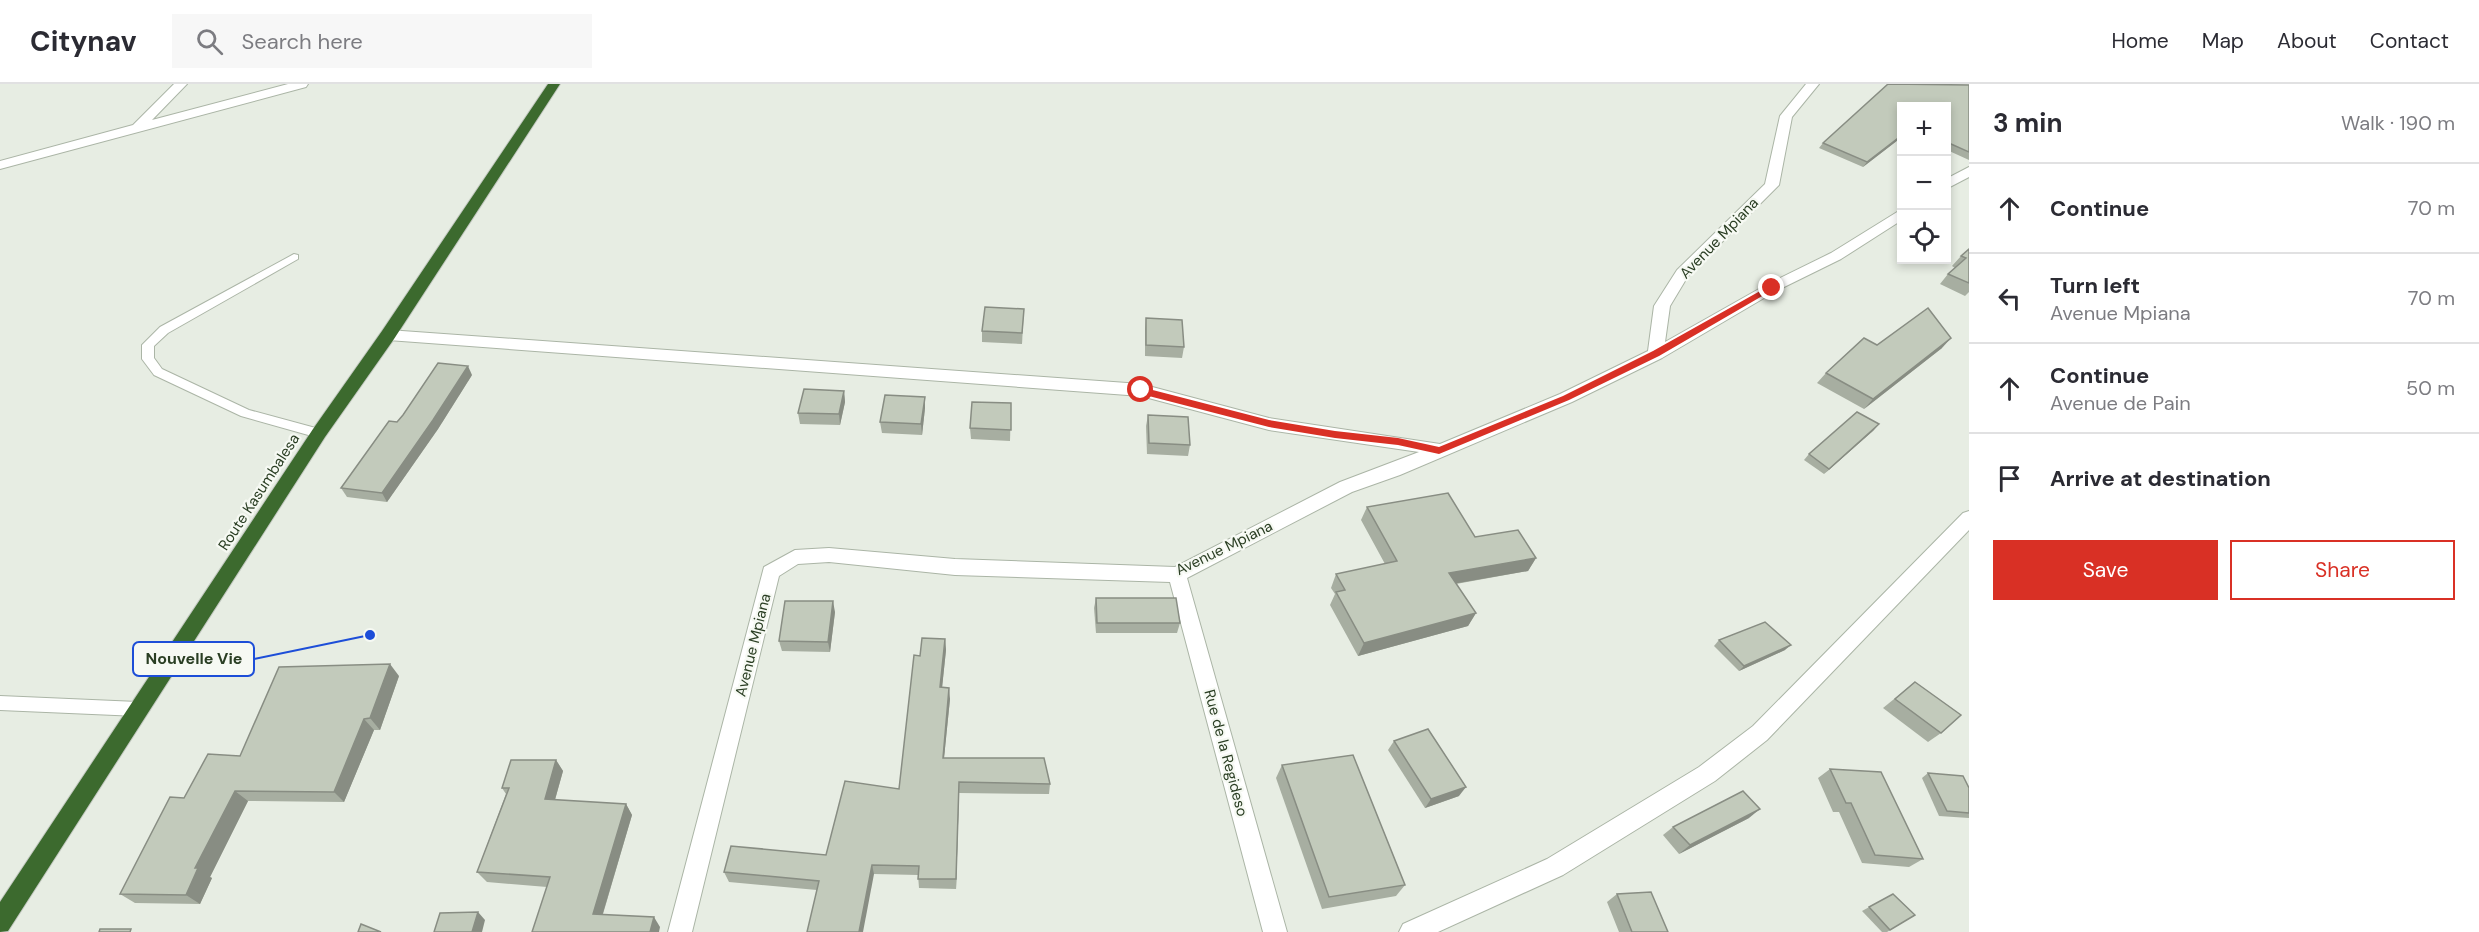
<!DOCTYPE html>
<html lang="en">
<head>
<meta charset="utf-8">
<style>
  :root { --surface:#fff; --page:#f7f7f7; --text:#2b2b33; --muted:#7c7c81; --line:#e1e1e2; --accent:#d93025 }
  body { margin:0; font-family:"DM Sans",sans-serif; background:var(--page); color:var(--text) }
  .controls { position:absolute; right:18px; top:18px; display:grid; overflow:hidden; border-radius:0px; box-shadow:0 3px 9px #0003 }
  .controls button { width:54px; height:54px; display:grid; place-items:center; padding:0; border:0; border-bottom:2px solid var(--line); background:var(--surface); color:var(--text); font:30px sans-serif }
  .stop { position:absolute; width:18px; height:18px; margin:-14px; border:4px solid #d93025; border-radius:50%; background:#fff }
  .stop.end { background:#d93025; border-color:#fff; box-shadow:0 2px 6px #0008 }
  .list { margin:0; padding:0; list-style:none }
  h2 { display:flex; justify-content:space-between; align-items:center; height:78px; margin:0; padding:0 24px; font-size:26px }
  h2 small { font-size:20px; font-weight:400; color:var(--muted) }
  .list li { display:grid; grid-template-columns:39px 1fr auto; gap:18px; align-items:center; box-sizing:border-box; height:90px; padding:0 24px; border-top:2px solid var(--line) }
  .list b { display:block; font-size:22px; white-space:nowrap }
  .list p { margin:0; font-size:20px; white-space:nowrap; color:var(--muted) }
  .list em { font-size:20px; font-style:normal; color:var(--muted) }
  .actions { display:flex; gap:12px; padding:18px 24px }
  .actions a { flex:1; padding:14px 0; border:2px solid var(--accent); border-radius:0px; text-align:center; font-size:21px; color:var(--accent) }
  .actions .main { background:var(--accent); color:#fff }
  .icon { flex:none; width:33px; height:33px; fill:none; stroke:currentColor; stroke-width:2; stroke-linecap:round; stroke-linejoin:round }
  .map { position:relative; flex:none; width:1969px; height:848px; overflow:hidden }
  header { display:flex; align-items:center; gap:36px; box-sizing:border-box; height:84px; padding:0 30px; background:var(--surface); border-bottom:2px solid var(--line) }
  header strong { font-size:28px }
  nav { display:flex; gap:33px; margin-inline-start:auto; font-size:21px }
  .search { width:420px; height:54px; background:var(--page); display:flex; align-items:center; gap:15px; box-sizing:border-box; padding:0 21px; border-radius:0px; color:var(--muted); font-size:22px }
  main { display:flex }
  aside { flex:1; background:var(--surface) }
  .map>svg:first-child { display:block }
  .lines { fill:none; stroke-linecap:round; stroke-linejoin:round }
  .lane-casing { stroke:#abb5a6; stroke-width:2 }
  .street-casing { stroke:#abb5a6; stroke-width:2 }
  .highway-casing { stroke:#c3c9c1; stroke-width:2 }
  .lane { fill:#fff; fill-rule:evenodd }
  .street { fill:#fff; fill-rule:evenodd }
  .highway { fill:#3c6a2e; fill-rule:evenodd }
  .wall { fill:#a7aea1 }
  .shaded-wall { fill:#888d83 }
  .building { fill:#c2cabb; stroke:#888d83; stroke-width:1.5 }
  .route { fill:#d93025 }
  .labels { text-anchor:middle; stroke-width:4.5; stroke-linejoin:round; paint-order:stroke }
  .street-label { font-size:15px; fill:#2a3e23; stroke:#f6f9f3 }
  .leader { fill:none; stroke:#1d4ed8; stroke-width:2 }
  .callout-dot { fill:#1d4ed8; stroke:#f6f9f3; stroke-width:2 }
  .callout { fill:#f6f9f3; stroke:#1d4ed8; stroke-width:2 }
  .callout-label { font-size:16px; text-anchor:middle; font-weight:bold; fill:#2a3e23 }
</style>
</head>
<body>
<header>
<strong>Citynav</strong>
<div class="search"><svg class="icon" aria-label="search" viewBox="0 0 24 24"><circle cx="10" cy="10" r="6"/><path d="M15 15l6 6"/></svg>Search here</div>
<nav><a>Home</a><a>Map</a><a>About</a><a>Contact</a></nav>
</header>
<main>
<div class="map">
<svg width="1969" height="848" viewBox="0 0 1969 848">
  <rect width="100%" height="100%" fill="#e7ede3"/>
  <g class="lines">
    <g class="lane-casing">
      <g id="lane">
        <polygon points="294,170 298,171 298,175 168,249 154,262 154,274 162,285 249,326 323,346 325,349 319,354 241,332 154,291 142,275 142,261 160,243"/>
        <polygon points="0,612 138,618 144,620 146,625 144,630 138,632 0,626"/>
      </g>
    </g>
    <g class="street-casing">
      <g id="street">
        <polygon points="174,0 187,0 152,36 288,0 308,0 306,3 0,85 0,77 133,41"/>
        <polygon points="1806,0 1819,0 1792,33 1779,101 1688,192 1670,222 1665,258 1766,201 1831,169 1902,125 1902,136 1841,175 1776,207 1662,274 1572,318 1400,391 1352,408 1187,494 1287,848 1263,848 1170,498 955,491 829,478 798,480 779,492 692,848 668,848 764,483 795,466 829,464 955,475 1175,483 1340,398 1419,368 1269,346 1141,312 388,256 380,251 388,246 1141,300 1269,334 1440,360 1560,310 1648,267 1654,222 1677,186 1765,100 1780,32"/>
        <polygon points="1969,83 1969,93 1946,105 1946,95"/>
        <polygon points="1969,427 1969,446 1767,656 1715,697 1563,791 1438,848 1399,848 1403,840 1547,775 1699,683 1753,642 1963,429"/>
      </g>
    </g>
    <g class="highway-casing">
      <polygon id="highway" points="548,0 560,0 394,255 325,353 8,847 0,848 0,818 313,345 382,247"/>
    </g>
    <use href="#lane" class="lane"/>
    <use href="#street" class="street"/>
    <use href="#highway" class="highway"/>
  </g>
  <g class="wall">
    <polygon points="1888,0 1969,1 1969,76 1947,66 1947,67 1947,22 1902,22 1902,58 1898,56 1863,83 1819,64 1823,59"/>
    <polygon points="1969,165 1969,208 1965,212 1940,200 1948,190 1955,184 1952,182 1961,172"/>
    <polygon points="1024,225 1022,260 982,258 982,247"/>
    <polygon points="1146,234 1184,263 1182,274 1145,272 1145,245"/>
    <polygon points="1877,261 1942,264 1864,325 1817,299 1826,289"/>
    <polygon points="472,291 438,345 387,418 347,413 341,404 397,338"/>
    <polygon points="844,307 845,318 840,341 800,340 798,329"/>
    <polygon points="1011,319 1010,357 971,355 970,344"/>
    <polygon points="925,324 922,351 882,349 880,338"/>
    <polygon points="1148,331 1190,361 1188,372 1147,370 1146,342"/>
    <polygon points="1874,346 1824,390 1804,376 1809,370"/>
    <polygon points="1367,423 1475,453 1536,474 1528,487 1456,500 1476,529 1468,542 1358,572 1330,521 1335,510 1331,504 1336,490 1385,480 1361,436"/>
    <polygon points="1096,514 1180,539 1177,549 1096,549 1094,524"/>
    <polygon points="835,528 830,568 782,567 779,557"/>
    <polygon points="945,555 946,566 942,603 950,615 944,674 1050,700 1049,710 959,709 956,805 919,804 918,791 874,790 817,806 729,798 724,788 826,771 899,705 920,572"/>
    <polygon points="1719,556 1785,566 1739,587 1714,562"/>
    <polygon points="399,592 380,646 374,646 344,718 248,717 210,793 212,794 200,820 135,819 120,810 184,714 240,672"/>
    <polygon points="1915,598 1941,649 1928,658 1883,624"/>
    <polygon points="1394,657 1459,712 1425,724 1388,666"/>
    <polygon points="556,676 563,687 555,716 626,720 632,731 603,830 660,843 532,848 547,803 487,798 477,788 506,710 502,704"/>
    <polygon points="1282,681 1405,801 1396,812 1322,825 1276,694"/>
    <polygon points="1830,685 1923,775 1909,783 1862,779 1839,728 1833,728 1818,694"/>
    <polygon points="1928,689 1969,704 1969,734 1939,732 1922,694"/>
    <polygon points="1749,734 1679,770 1663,751 1673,743"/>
    <polygon points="1617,810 1668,848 1619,848 1607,818"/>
    <polygon points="1893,810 1915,831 1887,848 1882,848 1862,827"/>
  </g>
  <g class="shaded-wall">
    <polygon points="1902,51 1898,56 1863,83 1867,78"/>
    <polygon points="1951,254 1942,264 1864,325 1873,315"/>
    <polygon points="468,282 472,291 438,345 387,418 382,409"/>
    <polygon points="844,307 845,318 840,341 839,330"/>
    <polygon points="925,313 925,324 922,351 921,340"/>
    <polygon points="1879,340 1874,346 1824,390 1829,385"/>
    <polygon points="1536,474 1528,487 1441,502 1449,489"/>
    <polygon points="833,517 835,528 830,568 828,558"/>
    <polygon points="1476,529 1468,542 1358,572 1364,559"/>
    <polygon points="945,555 946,566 941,614 940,603"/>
    <polygon points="1791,561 1785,566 1739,587 1744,582"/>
    <polygon points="390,580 399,592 380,646 370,634"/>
    <polygon points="949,604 950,615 943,684 943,674"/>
    <polygon points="364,635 374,646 344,718 334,708"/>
    <polygon points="556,676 563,687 552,726 545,715"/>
    <polygon points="959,698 959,709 956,805 956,795"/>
    <polygon points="1466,703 1459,712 1425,724 1431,715"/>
    <polygon points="235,707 248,717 210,793 212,794 200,820 186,811 195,784"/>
    <polygon points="626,720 632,731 600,839 593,830"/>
    <polygon points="1760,725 1749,734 1679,770 1690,761"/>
    <polygon points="872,781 874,790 863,848 859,848"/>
    <polygon points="478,828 485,836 482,848 472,848"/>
    <polygon points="654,833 660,843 659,848 650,848"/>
  </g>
  <g class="building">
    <polygon points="1888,0 1969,1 1969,68 1951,60 1947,65 1947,22 1902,22 1902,51 1867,78 1823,59"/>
    <polygon points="1969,165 1969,199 1948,190 1966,174 1961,172"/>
    <polygon points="985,223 1024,225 1022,249 982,247"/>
    <polygon points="1928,224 1951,254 1873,315 1826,289 1864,254 1877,261"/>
    <polygon points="1146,234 1182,236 1184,263 1146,261"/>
    <polygon points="438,279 468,282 433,336 382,409 341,404 389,337 397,338 403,331"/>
    <polygon points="804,305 844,307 839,330 798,329"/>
    <polygon points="885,311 925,313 921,340 880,338"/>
    <polygon points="972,318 1011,319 1011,346 970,344"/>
    <polygon points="1857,328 1879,340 1829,385 1809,370"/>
    <polygon points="1148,331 1188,333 1190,361 1149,359"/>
    <polygon points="1448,409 1475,453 1518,446 1536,474 1449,489 1476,529 1364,559 1336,508 1345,506 1336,490 1397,477 1367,423"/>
    <polygon points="1096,514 1176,514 1180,539 1097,539"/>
    <polygon points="785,517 833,517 828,558 779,557"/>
    <polygon points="1765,538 1791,561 1744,582 1719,556"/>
    <polygon points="922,554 945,555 940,603 949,604 943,674 1044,674 1050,700 959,698 956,795 918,795 919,782 872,781 859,848 807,848 819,797 724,788 731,762 826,771 845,697 899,705 914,571 920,572"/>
    <polygon points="390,580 370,634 364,635 334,708 235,707 195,784 198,784 186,811 120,810 170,713 184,714 208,670 240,672 279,583"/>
    <polygon points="1915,598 1961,631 1941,649 1895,615"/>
    <polygon points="1428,645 1466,703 1431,715 1394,657"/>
    <polygon points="1353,671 1405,801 1329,813 1282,681"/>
    <polygon points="511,676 556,676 545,715 626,720 593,830 654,833 650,848 532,848 550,793 477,788 509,704 502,704"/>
    <polygon points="1830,685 1881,688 1923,775 1875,771 1851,719 1846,719"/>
    <polygon points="1928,689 1963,692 1969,704 1969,729 1947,727"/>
    <polygon points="1743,707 1760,725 1690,761 1673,743"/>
    <polygon points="1651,808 1668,848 1632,848 1617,810"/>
    <polygon points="1893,810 1915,831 1890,846 1869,823"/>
    <polygon points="478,828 472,848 434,848 440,829"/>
    <polygon points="361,840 381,848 358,848"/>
    <polygon points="100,845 131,845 130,848 99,848"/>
  </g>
  <polygon class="route" points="1769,202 1776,204 1659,272 1569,316 1439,370 1398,361 1335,354 1269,343 1141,310 1136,306 1141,303 1269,336 1335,347 1398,354 1439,363 1563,312 1653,267"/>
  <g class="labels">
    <g class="street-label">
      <text transform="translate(1719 154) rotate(-46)" y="5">Avenue Mpiana</text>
      <text transform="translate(259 408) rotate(-57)" y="5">Route Kasumbalesa</text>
      <text transform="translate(1224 464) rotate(-26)" y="5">Avenue Mpiana</text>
      <text transform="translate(753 561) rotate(-76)" y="5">Avenue Mpiana</text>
      <text transform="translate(1226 669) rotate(75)" y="5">Rue de la Regideso</text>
    </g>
  </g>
  <path class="leader" d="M370 551L254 575"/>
  <circle class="callout-dot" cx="370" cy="551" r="6"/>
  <rect class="callout" x="133" y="558" width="121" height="34" rx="6"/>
  <g class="callout-label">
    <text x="194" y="580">Nouvelle Vie</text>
  </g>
</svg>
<div class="controls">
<button>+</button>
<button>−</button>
<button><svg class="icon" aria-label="locate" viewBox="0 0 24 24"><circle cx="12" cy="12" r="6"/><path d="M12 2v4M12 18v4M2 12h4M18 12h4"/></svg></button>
</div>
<div class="stop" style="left:1141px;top:306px"></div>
<div class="stop end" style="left:1772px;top:204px"></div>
</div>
<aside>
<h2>3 min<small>Walk · 190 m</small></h2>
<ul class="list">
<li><svg class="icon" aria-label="ahead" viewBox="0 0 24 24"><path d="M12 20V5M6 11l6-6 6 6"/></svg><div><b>Continue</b></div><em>70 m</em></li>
<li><svg class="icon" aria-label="left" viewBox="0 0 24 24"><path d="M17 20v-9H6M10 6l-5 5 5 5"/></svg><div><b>Turn left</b><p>Avenue Mpiana</p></div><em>70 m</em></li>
<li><svg class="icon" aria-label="ahead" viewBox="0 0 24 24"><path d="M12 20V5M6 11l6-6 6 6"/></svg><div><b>Continue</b><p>Avenue de Pain</p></div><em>50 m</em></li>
<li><svg class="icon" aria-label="arrive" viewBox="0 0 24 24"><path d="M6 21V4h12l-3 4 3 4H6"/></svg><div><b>Arrive at destination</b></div></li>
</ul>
<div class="actions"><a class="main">Save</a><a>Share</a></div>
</aside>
</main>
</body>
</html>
